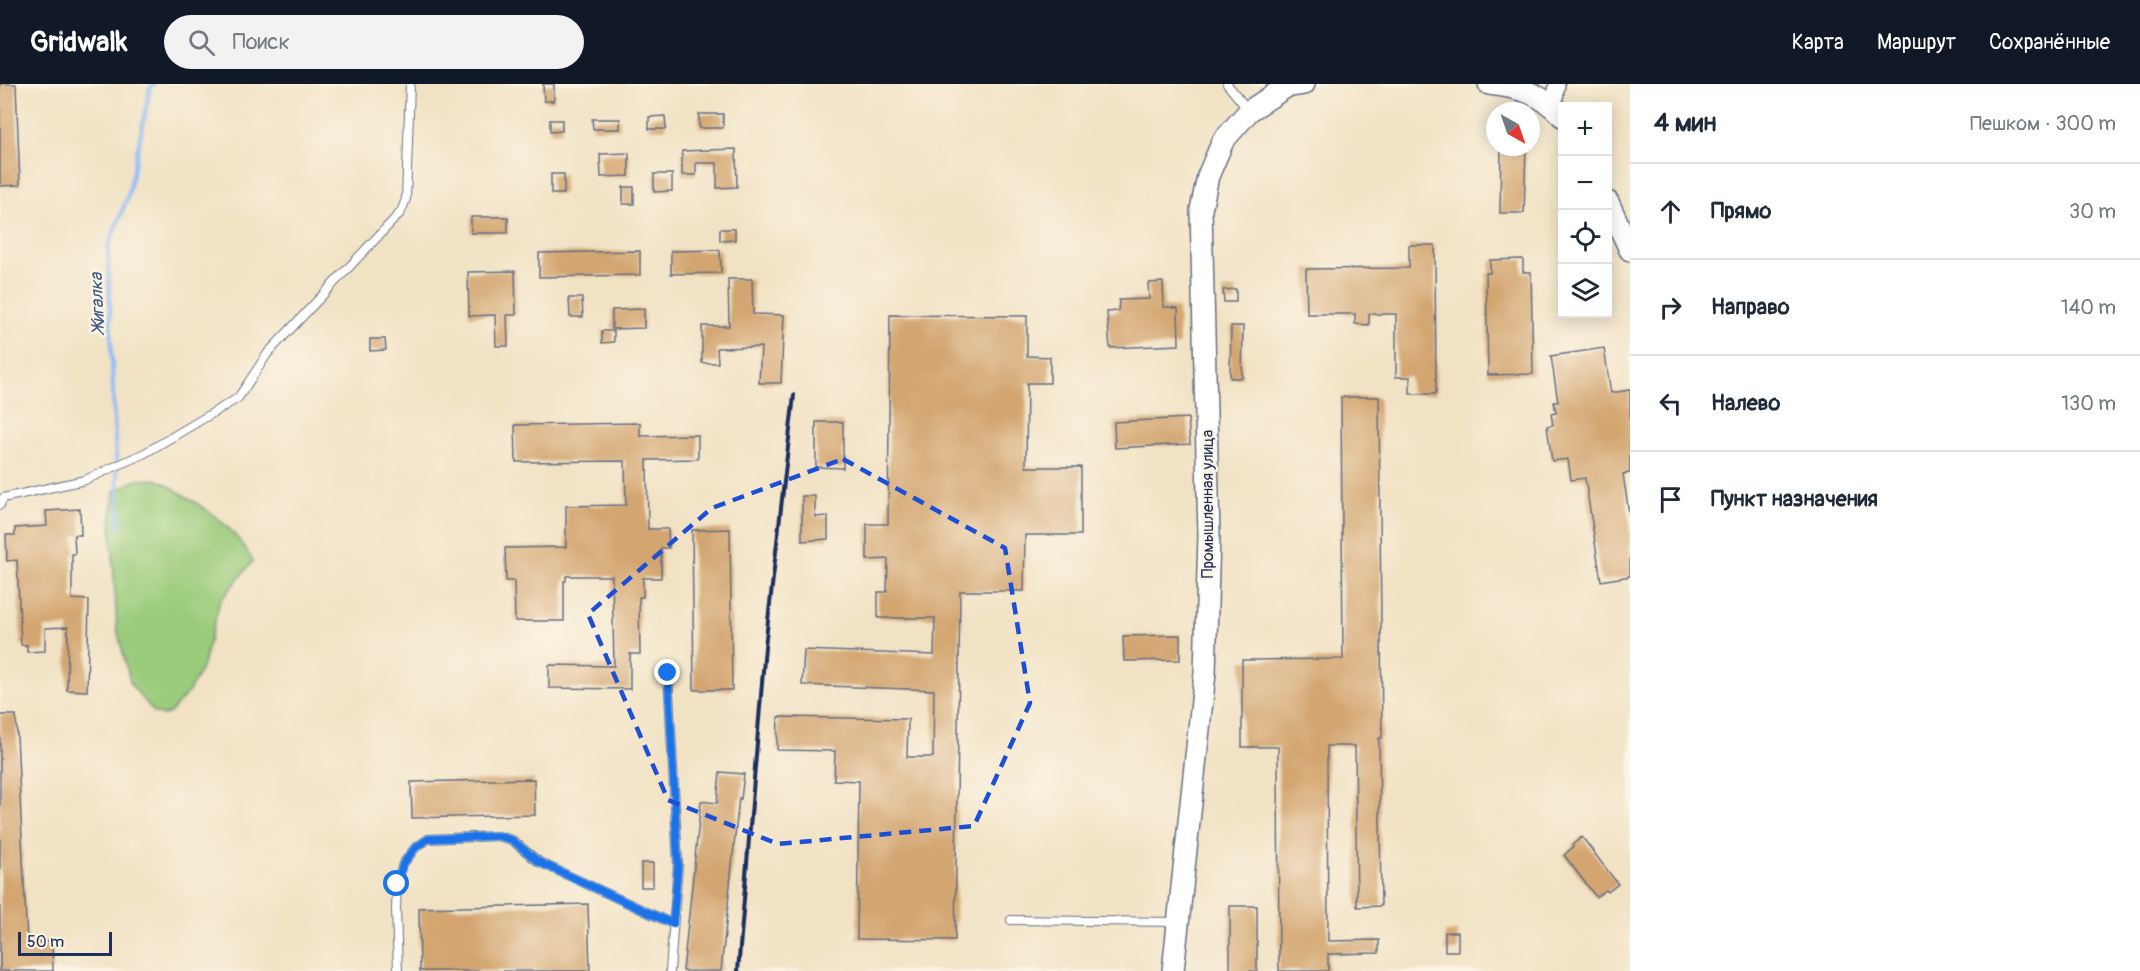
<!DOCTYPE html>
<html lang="ru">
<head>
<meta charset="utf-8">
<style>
  :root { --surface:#fff; --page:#f2f2f3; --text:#1f2937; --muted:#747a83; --line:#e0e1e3; --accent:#111827 }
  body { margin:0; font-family:Pangolin,sans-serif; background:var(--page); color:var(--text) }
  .controls { position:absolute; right:18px; top:18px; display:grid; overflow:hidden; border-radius:0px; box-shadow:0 3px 15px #0003 }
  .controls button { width:54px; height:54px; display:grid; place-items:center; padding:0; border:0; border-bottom:2px solid var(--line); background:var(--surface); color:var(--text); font:30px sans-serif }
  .compass { position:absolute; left:1486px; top:18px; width:54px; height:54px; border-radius:50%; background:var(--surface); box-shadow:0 3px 15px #0003; rotate:140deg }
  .scale { position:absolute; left:18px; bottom:15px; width:94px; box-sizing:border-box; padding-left:6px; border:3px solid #1b2f5e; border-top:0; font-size:16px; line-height:21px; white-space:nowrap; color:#1b2f5e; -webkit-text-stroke:4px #fcf5e5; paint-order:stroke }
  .stop { position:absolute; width:18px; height:18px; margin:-14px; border:4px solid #1a73e8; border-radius:50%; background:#fff }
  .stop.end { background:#1a73e8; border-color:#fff; box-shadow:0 2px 6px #0008 }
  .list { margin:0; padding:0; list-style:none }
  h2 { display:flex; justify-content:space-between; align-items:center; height:78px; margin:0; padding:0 24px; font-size:26px }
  h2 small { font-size:20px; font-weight:400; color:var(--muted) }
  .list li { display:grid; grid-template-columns:39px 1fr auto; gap:18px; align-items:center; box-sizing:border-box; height:96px; padding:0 24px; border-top:2px solid var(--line) }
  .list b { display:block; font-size:22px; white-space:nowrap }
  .list em { font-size:20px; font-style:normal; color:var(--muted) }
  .icon { flex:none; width:33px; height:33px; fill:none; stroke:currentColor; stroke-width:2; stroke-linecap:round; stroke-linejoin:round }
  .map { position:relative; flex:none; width:1630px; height:887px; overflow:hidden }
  header { display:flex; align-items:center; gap:36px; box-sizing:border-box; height:84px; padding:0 30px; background:var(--accent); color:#fff }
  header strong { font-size:28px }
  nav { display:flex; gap:33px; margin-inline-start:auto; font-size:21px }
  .search { width:420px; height:54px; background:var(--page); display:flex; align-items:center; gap:15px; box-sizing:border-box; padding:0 21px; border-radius:33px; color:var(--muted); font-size:22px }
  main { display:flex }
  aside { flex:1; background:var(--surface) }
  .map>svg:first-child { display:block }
  .green { fill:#9bcc7b; stroke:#5b7e6c; stroke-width:1.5 }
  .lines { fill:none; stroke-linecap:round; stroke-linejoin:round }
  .stream { stroke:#8ab9f5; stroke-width:4 }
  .building { fill:#d3a56f }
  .lane-casing { stroke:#666e82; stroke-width:10 }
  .street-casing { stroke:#666e82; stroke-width:18 }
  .secondary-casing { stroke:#666e82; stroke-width:24 }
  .lane { stroke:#fff; stroke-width:8 }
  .street { stroke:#fff; stroke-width:15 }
  .secondary { stroke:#fff; stroke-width:21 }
  .rail { stroke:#1b2f5e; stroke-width:4 }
  .route { stroke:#1a73e8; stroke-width:8 }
  .marked { fill:none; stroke:#1d4ed8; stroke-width:4.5; stroke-dasharray:12 8; stroke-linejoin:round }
  .labels { text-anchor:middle; stroke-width:5; stroke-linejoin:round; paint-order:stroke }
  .street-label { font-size:16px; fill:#1b2f5e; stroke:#fcf5e5 }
  .water-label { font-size:18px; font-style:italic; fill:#3c588b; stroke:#fcf5e5 }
</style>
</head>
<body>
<header>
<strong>Gridwalk</strong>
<div class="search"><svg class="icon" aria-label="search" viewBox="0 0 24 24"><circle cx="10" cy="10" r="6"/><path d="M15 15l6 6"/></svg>Поиск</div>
<nav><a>Карта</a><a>Маршрут</a><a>Сохранённые</a></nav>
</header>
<main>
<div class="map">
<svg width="1630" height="887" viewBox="0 0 1630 887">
  <rect width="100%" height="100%" fill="#fcf5e5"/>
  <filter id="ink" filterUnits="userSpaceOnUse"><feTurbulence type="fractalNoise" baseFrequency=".0167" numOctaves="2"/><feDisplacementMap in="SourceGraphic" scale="12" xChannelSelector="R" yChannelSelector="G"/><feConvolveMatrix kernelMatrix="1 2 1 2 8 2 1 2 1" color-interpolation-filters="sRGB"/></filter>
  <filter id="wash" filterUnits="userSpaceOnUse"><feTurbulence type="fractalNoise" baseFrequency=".008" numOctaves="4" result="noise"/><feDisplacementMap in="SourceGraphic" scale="24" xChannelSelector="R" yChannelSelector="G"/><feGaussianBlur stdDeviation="1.35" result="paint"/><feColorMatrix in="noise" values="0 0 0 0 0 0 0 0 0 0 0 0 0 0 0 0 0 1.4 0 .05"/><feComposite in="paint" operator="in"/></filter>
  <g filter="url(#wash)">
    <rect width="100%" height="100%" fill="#f1e2c4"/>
    <path class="green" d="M154 395 163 398C201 422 231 437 253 477L220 517 202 584 189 607 170 629 162 632 154 628 131 601 117 545 111 440 114 407 137 396Z"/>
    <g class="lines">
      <polyline class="stream" points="120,443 114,335 108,163 128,112 150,4 154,0"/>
    </g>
    <g id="blocks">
      <g class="building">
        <polygon points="0,0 16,0 20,101 0,102"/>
        <polygon points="543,0 554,0 554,17 544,17"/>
        <rect x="699" y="30" width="24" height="14"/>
        <polygon points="665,32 666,45 649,45 649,33"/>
        <polygon points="592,35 620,35 620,45 593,45"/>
        <polygon points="550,36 562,36 562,47 550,48"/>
        <polygon points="1501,63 1526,63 1524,129 1500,129"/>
        <polygon points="736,65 737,103 717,104 717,79 696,79 696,91 682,91 682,67"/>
        <polygon points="629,69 629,92 601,93 600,70"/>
        <rect x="551" y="90" width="13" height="20"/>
        <polygon points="654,90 672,90 672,107 654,108"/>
        <rect x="623" y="103" width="11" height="17"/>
        <rect x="471" y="133" width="37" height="16"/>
        <polygon points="720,145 735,145 735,156 720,157"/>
        <polygon points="1409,161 1435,161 1436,310 1410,310 1410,293 1396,293 1396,230 1369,230 1369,241 1355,240 1355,230 1307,230 1306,185 1409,184"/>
        <polygon points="720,166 721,189 671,190 671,167"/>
        <polygon points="640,167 640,191 539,193 539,169"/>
        <polygon points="1523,175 1523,188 1531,188 1533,290 1488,291 1486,189 1490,189 1490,176"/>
        <polygon points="515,187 516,231 507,231 508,262 496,262 495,231 469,232 468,188"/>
        <polygon points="728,195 752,195 753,230 784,231 781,299 759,299 761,263 717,264 718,279 702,279 702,242 729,242"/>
        <polygon points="1163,198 1164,223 1178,224 1179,261 1110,264 1107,228 1118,227 1119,216 1149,215 1148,199"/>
        <polygon points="1236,205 1236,218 1224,218 1223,206"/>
        <polygon points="569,214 582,214 583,233 570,233"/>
        <polygon points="644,225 644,244 612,245 612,226"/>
        <polygon points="890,231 1027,232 1027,272 1050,273 1050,299 1027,299 1026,383 1081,383 1081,451 1025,451 1024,507 960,507 955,856 857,855 859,697 834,696 835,667 777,666 778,633 908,635 907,673 933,673 934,606 802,601 804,566 934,571 935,534 878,534 878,508 887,508 888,475 867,476 867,440 888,440"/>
        <polygon points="1231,242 1243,242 1242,294 1230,294"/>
        <polygon points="602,247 614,247 614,258 602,259"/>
        <polygon points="370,255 385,255 386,266 370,267"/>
        <polygon points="1604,264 1611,309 1630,306 1630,389 1623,390 1630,436 1630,492 1601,497 1585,394 1571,396 1568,375 1552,377 1547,342 1553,341 1551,330 1556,329 1554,318 1558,318 1551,272"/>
        <polygon points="1341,313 1379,313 1382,654 1379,654 1381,822 1357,823 1355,662 1327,662 1328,857 1379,856 1379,869 1328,870 1328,887 1279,887 1278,663 1242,663 1242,576 1343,575"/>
        <polygon points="1188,334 1190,360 1115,364 1114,338"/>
        <polygon points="816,338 843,338 843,384 816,383"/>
        <polygon points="640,339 640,352 698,351 698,375 647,376 648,445 668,445 669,464 661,464 661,494 643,494 643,513 639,513 640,570 630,570 630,605 549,604 549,581 614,582 612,492 566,492 566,497 564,497 564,537 515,537 514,497 506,497 505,464 566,463 566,422 626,421 625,377 516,378 515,341"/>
        <polygon points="802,412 815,412 815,433 828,432 828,455 802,457"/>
        <polygon points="80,425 81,451 74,451 75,470 72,470 72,515 89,516 87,607 67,606 68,543 45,544 45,567 27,568 27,561 21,561 17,476 7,477 6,451 15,451 15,444 47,442 46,427"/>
        <polygon points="730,445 732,606 694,606 692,446"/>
        <polygon points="1180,551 1180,576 1124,577 1123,552"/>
        <polygon points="0,631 16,631 27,858 52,857 53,887 0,887"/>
        <polygon points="720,688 744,690 741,715 739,714 721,887 683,887 701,717 717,719"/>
        <polygon points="534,695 535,731 412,734 411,698"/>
        <polygon points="1582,753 1618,800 1608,808 1606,806 1596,813 1564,771 1573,763 1572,761"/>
        <rect x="641" y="779" width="12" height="24"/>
        <polygon points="588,820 590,887 420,887 419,824"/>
        <rect x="1230" y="822" width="27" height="65"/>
        <rect x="1445" y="848" width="13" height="19"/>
      </g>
    </g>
  </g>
  <g filter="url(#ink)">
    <use href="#blocks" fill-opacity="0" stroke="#666e82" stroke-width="1.5"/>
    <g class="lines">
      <g class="lane-casing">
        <g id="lane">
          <polyline points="1227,0 1249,27"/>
          <polyline points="0,421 3,414 85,396 145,369 238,314 268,269 401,128 406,115 410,0"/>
          <polyline points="668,589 678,780 670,887"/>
          <polyline points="1011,836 1177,838"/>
          <polyline points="398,887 396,825 397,800 403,780 415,764 428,755 498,752 512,756 539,778 673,840"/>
        </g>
      </g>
      <g class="street-casing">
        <polyline id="street" points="1554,22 1557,0"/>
      </g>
      <g class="secondary-casing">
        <g id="secondary">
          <path d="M1489 0C1518 3 1543 10 1562 32"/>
          <polyline points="1608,118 1630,166"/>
          <polyline points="1173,887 1205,589 1209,452 1201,126 1208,92 1223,57 1249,27 1286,3 1304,0"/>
        </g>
      </g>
      <use href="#lane" class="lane"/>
      <use href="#street" class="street"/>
      <use href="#secondary" class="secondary"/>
      <polyline class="rail" points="738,887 765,563 794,311"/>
    </g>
  </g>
  <g class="lines" filter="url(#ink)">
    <polyline class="route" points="397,800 403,780 415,764 428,755 498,752 512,756 539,778 673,840 678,780 668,589"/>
  </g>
  <path class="marked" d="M843 375 1005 464 1030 619 974 742 778 760 668 716 588 530 712 424Z"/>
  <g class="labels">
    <g class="street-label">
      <text transform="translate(1207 420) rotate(-90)" y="6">Промышленная улица</text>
    </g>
    <g class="water-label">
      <text transform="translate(97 219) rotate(-92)" y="6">Жигалка</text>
    </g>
  </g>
</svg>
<div class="controls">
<button>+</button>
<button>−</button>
<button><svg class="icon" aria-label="locate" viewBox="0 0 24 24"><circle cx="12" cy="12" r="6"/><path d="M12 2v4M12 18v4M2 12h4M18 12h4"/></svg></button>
<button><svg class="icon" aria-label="layers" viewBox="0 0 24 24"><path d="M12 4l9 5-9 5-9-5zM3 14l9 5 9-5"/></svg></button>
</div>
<svg class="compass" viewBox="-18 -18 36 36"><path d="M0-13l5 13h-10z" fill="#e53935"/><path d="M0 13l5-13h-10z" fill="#747a83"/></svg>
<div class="scale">50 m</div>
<div class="stop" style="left:397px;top:800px"></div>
<div class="stop end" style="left:668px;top:589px"></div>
</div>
<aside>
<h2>4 мин<small>Пешком · 300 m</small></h2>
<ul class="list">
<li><svg class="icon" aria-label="ahead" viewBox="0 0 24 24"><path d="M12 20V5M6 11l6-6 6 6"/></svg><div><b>Прямо</b></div><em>30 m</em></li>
<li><svg class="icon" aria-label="right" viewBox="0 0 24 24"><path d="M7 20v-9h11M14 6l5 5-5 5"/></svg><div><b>Направо</b></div><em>140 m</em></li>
<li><svg class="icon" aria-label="left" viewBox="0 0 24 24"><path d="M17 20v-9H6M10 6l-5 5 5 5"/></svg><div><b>Налево</b></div><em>130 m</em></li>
<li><svg class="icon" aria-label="arrive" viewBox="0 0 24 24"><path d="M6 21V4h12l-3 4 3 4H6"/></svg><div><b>Пункт назначения</b></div></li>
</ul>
</aside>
</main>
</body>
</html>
